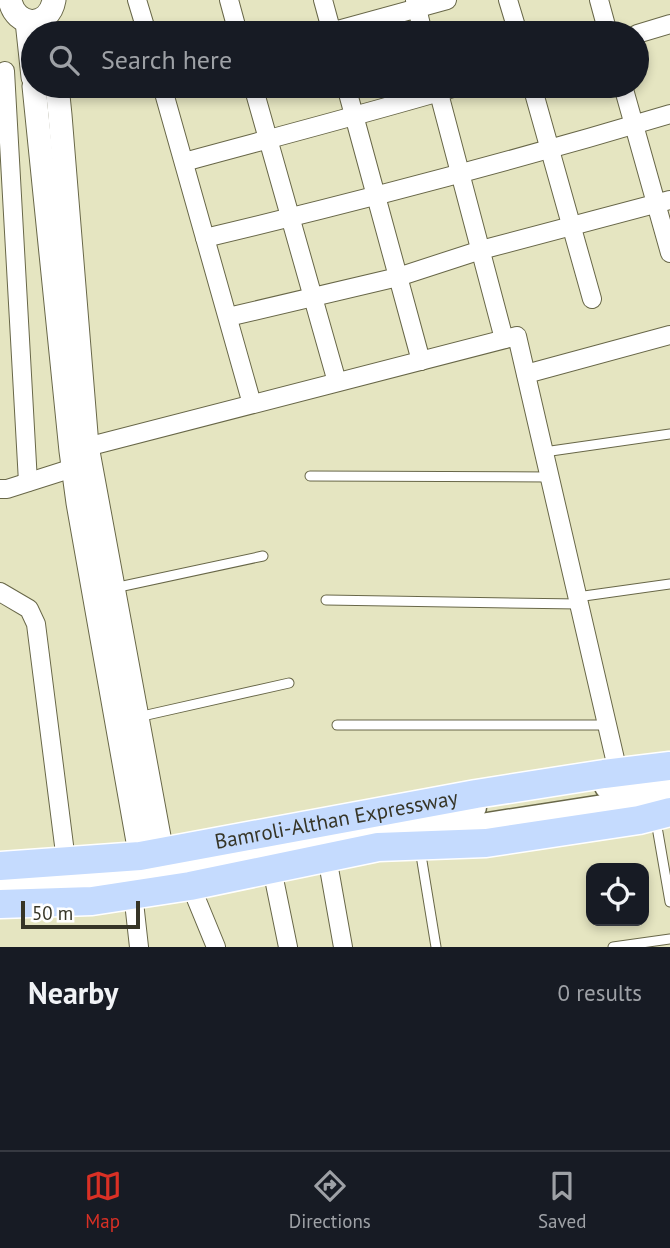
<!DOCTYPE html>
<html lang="en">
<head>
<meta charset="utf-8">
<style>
  :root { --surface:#171b24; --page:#20242c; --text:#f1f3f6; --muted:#9ea1a6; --line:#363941; --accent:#d93025 }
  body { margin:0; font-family:"PT Sans",sans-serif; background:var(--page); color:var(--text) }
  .controls { position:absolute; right:21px; bottom:21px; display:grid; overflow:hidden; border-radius:14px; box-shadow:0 4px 10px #0003 }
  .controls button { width:63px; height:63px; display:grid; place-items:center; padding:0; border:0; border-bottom:2px solid var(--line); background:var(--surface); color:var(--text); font:35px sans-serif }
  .scale { position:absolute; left:21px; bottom:18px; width:119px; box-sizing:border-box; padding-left:7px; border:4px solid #363527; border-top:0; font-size:19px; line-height:24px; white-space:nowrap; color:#363527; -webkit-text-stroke:5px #fff; paint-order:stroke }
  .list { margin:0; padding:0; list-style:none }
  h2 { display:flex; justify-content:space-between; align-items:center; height:91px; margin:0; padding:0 28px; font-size:30px }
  h2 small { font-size:23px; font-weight:400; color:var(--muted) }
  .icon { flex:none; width:38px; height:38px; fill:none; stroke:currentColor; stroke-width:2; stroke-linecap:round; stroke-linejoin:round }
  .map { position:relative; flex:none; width:670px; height:947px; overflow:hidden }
  .search { position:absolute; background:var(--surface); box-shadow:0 4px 10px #0003; left:21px; right:21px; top:21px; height:77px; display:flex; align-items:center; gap:18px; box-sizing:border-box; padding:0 24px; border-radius:38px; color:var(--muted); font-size:26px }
  .sheet { height:203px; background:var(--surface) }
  nav { display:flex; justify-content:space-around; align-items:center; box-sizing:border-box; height:98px; border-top:2px solid var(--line); background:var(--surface); font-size:19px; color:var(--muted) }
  nav a { display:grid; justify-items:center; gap:4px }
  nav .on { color:var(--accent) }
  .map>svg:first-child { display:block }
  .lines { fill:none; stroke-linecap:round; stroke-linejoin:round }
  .service-casing { stroke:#686748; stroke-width:11 }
  .minor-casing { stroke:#686748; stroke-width:20 }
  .tertiary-casing { stroke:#686748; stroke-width:25 }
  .secondary-casing { stroke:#686748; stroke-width:29 }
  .primary-casing { stroke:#fff; stroke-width:31 }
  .service { stroke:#fff; stroke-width:9 }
  .minor { stroke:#fff; stroke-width:18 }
  .tertiary { stroke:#fff; stroke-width:23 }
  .secondary { stroke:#fff; stroke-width:26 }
  .primary { stroke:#c5dbfe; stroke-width:28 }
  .labels { text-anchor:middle; stroke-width:7; stroke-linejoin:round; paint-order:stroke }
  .street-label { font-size:21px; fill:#363527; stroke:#fff }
</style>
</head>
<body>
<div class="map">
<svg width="670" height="947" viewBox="0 0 670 947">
  <rect width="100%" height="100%" fill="#e5e5c1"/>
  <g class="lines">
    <g class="service-casing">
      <g id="service">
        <polyline points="544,452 670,434"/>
        <polyline points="310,476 550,477"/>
        <polyline points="114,588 263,556"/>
        <polyline points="577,597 670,584"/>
        <polyline points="326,600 579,604"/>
        <polyline points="138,717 289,683"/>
        <polyline points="337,725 606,725"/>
        <polyline points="656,821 670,902"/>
        <polyline points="420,849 436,947"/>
        <polyline points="613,947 670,939"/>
      </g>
    </g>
    <g class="minor-casing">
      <g id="minor">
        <polyline points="137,0 147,33"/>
        <polyline points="229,0 238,33"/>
        <polyline points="323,0 332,33"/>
        <polyline points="415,0 423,33"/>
        <polyline points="508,0 518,33"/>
        <polyline points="599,0 608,33"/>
        <polyline points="327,33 447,0"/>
        <polyline points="637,34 670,24"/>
        <polyline points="5,71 28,482"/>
        <polyline points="162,86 252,404"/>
        <polyline points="253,86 337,382"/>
        <polyline points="346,86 421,361"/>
        <polyline points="437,86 504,339"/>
        <polyline points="532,86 592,299"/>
        <polyline points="623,86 670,253"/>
        <path d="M184 162C276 137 368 113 460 86"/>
        <path d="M205 238C361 201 516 160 670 114"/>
        <polyline points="228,317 398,277 481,250 670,200"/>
        <polyline points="526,374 670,335"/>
        <polyline points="75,450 517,336 618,772"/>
        <polyline points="0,489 7,489 73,468"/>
        <polyline points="0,592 29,609 36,624 66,861"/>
        <polyline points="327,857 343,947"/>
        <polyline points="272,869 288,947"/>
        <polyline points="188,879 216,947"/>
        <polyline points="132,884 139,947"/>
      </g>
    </g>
    <g class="tertiary-casing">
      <g id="tertiary">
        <path d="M10 0C15 28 49 29 54 0"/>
        <polyline points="27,21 33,77"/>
        <polyline points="34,86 71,451 78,503 143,870"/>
        <polyline points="57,86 60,115 87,446 165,869"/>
      </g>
    </g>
    <g class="secondary-casing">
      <g id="secondary">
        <polyline points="608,786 670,782"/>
        <polyline points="433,828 481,827 629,804 668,793"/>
        <polyline points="0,889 91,884 166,874 473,807"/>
      </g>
    </g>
    <g class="primary-casing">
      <g id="primary">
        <path id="s1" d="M0 866 140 856 476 794 604 774 670 766"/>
        <polyline points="0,904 92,901 190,886 378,847 486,843 639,820 670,812"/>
      </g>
    </g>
    <use href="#service" class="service"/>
    <use href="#minor" class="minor"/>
    <use href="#tertiary" class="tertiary"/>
    <use href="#secondary" class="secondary"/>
    <use href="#primary" class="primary"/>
  </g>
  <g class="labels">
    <g class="street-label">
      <text dy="7" stroke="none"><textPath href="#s1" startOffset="340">Bamroli-Althan Expressway</textPath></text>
    </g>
  </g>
</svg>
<div class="controls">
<button><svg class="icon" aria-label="locate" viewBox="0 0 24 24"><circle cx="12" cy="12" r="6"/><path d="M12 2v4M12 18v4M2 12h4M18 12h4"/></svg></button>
</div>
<div class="scale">50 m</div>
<div class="search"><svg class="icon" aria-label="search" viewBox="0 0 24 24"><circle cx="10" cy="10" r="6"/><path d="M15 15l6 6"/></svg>Search here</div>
</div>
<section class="sheet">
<h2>Nearby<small>0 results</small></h2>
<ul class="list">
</ul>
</section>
<nav>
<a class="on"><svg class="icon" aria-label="map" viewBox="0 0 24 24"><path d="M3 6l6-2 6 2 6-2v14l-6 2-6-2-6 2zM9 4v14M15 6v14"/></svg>Map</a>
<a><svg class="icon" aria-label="directions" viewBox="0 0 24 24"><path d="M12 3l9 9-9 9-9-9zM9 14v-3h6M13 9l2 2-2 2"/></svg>Directions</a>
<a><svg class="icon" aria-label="saved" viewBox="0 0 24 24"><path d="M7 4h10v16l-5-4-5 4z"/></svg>Saved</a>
</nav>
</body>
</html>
